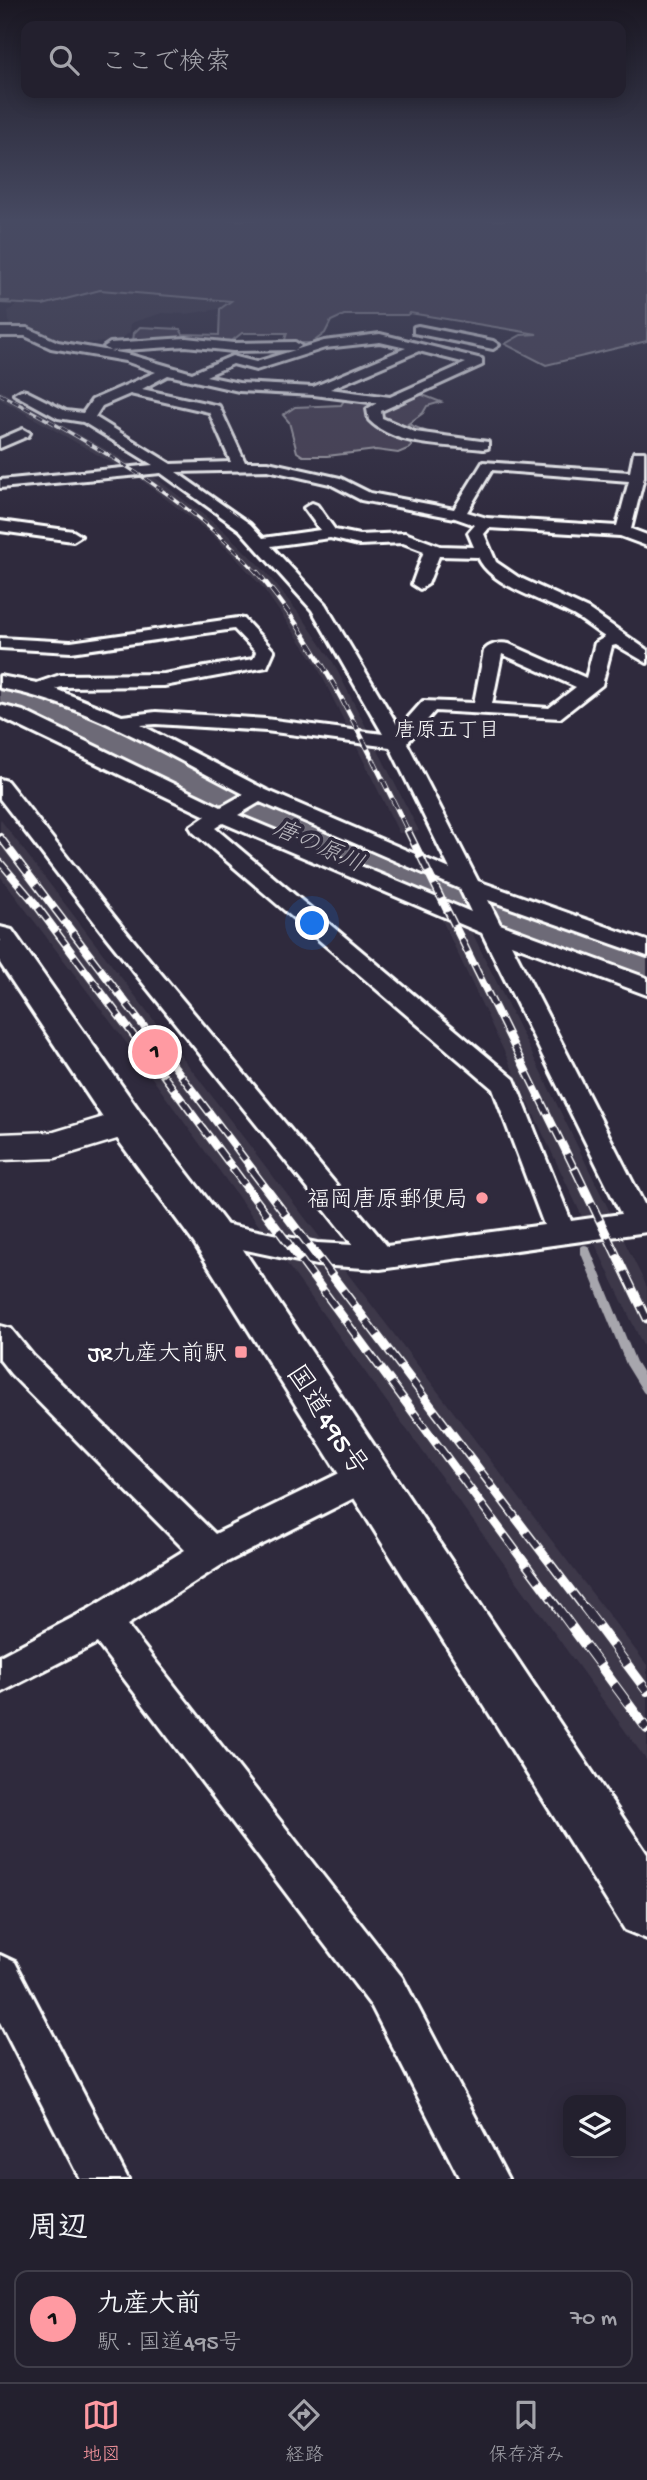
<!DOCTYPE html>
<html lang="ja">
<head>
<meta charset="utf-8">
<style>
  :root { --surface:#23202e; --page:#2f2d3a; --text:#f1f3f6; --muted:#a3a3aa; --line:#403e4a; --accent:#ff9aa2 }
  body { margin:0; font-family:"Gochi Hand","Klee One",sans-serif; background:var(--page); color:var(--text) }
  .controls { position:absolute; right:21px; bottom:21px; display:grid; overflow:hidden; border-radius:14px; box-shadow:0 4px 18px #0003 }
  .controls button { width:63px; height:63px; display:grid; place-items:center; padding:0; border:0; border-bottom:2px solid var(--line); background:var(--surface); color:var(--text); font:35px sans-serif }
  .you { position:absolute; left:313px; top:924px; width:24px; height:24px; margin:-18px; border:5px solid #fff; border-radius:50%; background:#1a73e8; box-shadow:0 0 0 10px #1a73e833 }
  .badge { display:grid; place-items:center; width:46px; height:46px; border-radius:50%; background:var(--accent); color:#111; font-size:23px; font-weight:700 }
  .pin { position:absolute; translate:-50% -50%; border:4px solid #fff; box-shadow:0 2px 7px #0006 }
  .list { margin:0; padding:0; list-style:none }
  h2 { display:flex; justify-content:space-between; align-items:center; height:91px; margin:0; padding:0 28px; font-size:30px }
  h2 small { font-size:23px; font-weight:400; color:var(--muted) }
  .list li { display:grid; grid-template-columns:46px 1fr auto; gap:21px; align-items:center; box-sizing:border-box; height:98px; margin:0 14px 14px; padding:0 14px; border:2px solid var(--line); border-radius:14px }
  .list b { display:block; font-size:26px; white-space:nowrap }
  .list p { margin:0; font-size:23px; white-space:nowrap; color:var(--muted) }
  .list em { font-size:23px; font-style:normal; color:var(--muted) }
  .icon { flex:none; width:38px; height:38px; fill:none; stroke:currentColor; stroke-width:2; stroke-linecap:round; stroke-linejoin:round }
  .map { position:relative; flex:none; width:647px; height:2179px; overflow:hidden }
  .search { position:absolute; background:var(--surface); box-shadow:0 4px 18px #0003; left:21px; right:21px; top:21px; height:77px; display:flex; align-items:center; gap:18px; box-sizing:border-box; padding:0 24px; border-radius:14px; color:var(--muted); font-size:26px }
  .sheet { height:203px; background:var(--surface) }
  nav { display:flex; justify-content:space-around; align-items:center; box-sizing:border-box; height:98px; border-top:2px solid var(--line); background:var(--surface); font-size:19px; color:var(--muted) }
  nav a { display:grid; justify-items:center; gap:4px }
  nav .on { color:var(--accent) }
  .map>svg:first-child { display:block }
  .built { fill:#3c3749 }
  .green { fill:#464152; stroke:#a2a0a8; stroke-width:2 }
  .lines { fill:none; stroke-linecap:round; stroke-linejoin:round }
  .stream { stroke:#a7a6ad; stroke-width:10 }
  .river { fill:#6d6a77; fill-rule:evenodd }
  .street-casing { stroke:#fff; stroke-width:6 }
  .secondary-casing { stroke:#fff; stroke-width:5 }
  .highway-casing { stroke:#fff; stroke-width:6 }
  .street { fill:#2f2a3d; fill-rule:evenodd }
  .secondary { fill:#2f2a3d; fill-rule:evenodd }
  .highway { fill:#2f2a3d; fill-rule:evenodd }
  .rail-far4-casing { stroke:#fff; stroke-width:3.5 }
  .rail-far3-casing { stroke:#fff; stroke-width:5 }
  .rail-far2-casing { stroke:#fff; stroke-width:8 }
  .rail-far1-casing { stroke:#fff; stroke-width:9 }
  .rail-casing { stroke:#fff; stroke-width:10 }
  .rail-far4 { stroke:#2f2a3d; stroke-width:2.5; stroke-dasharray:7; stroke-linecap:butt }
  .rail-far3 { stroke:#2f2a3d; stroke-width:3.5; stroke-dasharray:11; stroke-linecap:butt }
  .rail-far2 { stroke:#2f2a3d; stroke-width:5; stroke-dasharray:15; stroke-linecap:butt }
  .rail-far1 { stroke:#2f2a3d; stroke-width:6; stroke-dasharray:19; stroke-linecap:butt }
  .rail { stroke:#2f2a3d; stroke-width:8; stroke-dasharray:24; stroke-linecap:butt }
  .poi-dot { fill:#ff9aa2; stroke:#2f2a3d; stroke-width:2.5 }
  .labels { text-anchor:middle; stroke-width:7; stroke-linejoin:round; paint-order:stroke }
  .far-neighbourhood-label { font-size:21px; fill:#fff; stroke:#2f2a3d }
  .poi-label { font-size:23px; fill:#fff; stroke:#2f2a3d; text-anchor:end }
  .water-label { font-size:24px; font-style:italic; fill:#b6b4bb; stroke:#2f2a3d }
  .near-street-label { font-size:28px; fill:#fff; stroke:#2f2a3d }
</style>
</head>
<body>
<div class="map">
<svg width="647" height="2179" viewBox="0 0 647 2179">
  <rect width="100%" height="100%" fill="#2f2a3d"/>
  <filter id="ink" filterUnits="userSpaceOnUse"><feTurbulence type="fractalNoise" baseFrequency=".0143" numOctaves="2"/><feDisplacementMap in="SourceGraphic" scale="14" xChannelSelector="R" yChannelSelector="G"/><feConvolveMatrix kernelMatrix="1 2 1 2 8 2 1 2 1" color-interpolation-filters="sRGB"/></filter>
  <g filter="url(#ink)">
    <g class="built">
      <polygon points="100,290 228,299 232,302 220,309 186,314 162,313 131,323 130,332 118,342 79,343 56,340 33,329 10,329 8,311 17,305 43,305"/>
      <polygon points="0,390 153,476 223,530 265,571 305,621 333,662 419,831 399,833 316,664 263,588 235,557 210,533 140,479 0,399"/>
      <polygon points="0,819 647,1665 647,1761 128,1045 0,876"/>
      <polygon points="463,914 647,1287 647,1354 440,916"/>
    </g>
    <g class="green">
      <polygon points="0,220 647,220 647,341 546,365 505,344 521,335 537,334 410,313 407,315 344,315 331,321 325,333 312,343 284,343 287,333 242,333 229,343 140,343 133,341 134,333 140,327 180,329 183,334 219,335 220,309 231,301 100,290 43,305 0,303 10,301 0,301"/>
      <path d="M420 394 441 402 427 406 423 413 408 424 425 431 414 440 410 448 398 453 376 450 327 456H303L297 452 289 422 283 415 295 407 341 405 345 399C371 401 395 403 420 394Z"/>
    </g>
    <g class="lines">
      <polyline class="stream" points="585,1250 631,1363 647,1389"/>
      <polygon class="river" points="0,689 49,696 155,746 284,816 427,878 647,959 647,987 399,896 258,832 129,762 29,712 0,709"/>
      <g class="street-casing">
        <g id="street">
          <polygon points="418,326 493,341 499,345 493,349 414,333 414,327"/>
          <path d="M0 328H27L58 342 127 354 192 373 232 356 256 362 324 341 380 334 482 359V365L381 411 382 418 415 432 488 442V448L483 449C448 445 395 447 369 420L367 409 377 403 314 395 239 391 168 375 142 389 219 406 245 462H268L340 478 370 493 454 509 483 462 630 472 634 452H644V477L631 529 647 535V546L620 536 489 528 484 534 496 562 518 577 588 609 647 650V663L616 645 612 646 602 685 560 718 435 711 407 743 478 881 647 941V956L488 900 500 924 647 978V995L511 944 647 1210V1232L380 1269 317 1265 199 1240 195 1232 199 1224 209 1221 317 1243 353 1245 107 938 0 799V779L7 781 123 928 387 1246 544 1225 493 1089 193 832 190 827 206 816 0 717V705L23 711 221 807 244 794C166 754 87 704 0 688V676L37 683 60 675 164 674 253 659 256 652 234 629 71 652 0 648V638L71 642 238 618 244 619 274 651 267 667 164 686 62 687 55 689 122 716 156 712 266 719 383 734 312 610 240 530 161 473 0 488V480L153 465 83 422 58 418 14 394 21 390 26 391 66 411 83 413 92 400 156 372 125 361 51 348 25 336H0ZM380 342 406 348 313 387 239 383 206 376 233 364 256 370 325 348ZM419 351 466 363 390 397 330 389ZM130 394 209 412 231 462 171 464 95 417 102 406ZM268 470 330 484 361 500 455 518 475 525 468 533 474 547 440 546 405 533 359 535 335 530 317 505 312 503 304 508 320 530 263 538 250 524 176 472ZM492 470 629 481 617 526 487 518 467 512ZM330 538 359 545 403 543 424 551 412 584 420 589 428 584 439 556 478 557C490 586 546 601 573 615 584 621 594 630 605 637L595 643 586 678 509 644C501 642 489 644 484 651L474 703 423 701 399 728 325 604 271 546ZM502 654 576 687 549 708 492 704ZM156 724 266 731 390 747 450 869 266 790 141 725ZM260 802 460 889 471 912 238 815ZM223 823 482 933 621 1214 571 1221 514 1079 215 828Z"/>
          <polygon points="186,338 233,343 295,342 301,346 295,350 233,351 186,346 110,351 104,347 110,343"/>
          <polygon points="23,429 30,433 28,436 0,448 0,439"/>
          <polygon points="0,521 73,531 81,536 73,541 0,531"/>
          <polygon points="0,1326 11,1329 33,1356 215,1534 354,1466 366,1462 378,1466 383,1476 378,1486 223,1564 127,1625 402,1977 508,2179 460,2179 372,2007 97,1643 0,1693 0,1656 89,1609 185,1550 11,1374 0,1360"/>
          <polygon points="0,1955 15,1962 128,2179 80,2179 0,2022"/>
        </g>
      </g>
      <g class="secondary-casing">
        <polygon id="secondary" points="127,1110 140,1114 146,1123 140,1132 55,1158 0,1160 0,1134 54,1132"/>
      </g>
      <g class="highway-casing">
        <polygon id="highway" points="0,927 12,930 141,1113 224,1221 647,1854 647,1939 625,1930 194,1243 113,1133 0,963"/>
      </g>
      <use href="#street" class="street"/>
      <use href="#secondary" class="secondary"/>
      <use href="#highway" class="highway"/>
      <g class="rail-far4-casing">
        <path id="rail-far4" d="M0 394C93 444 186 495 258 574"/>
      </g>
      <g class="rail-far3-casing">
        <path id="rail-far3" d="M257 572C323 650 364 742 409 833"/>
      </g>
      <g class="rail-far2-casing">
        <g id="rail-far2">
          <polyline points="408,831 575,1170"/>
          <polyline points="0,837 253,1170"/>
          <polyline points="0,862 34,902 234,1170"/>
        </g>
      </g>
      <g class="rail-far1-casing">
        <g id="rail-far1">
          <polyline points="233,1169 559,1609"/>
          <polyline points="251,1169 585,1609"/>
          <polyline points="575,1169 647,1319"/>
        </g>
      </g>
      <g class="rail-casing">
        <g id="rail">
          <polyline points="557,1607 647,1729"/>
          <polyline points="584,1607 647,1691"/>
        </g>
      </g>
      <use href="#rail-far4" class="rail-far4"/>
      <use href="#rail-far3" class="rail-far3"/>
      <use href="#rail-far2" class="rail-far2"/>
      <use href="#rail-far1" class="rail-far1"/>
      <use href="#rail" class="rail"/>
    </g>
  </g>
  <linearGradient id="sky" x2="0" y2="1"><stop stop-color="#1a1722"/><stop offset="0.42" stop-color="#474a62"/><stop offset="1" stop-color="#474a62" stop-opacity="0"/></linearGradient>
  <rect width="647" height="525" fill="url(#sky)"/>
  <g class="poi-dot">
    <circle cx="482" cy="1198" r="7"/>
    <rect x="234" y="1345" width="14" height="14" rx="3.5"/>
  </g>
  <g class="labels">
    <g class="far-neighbourhood-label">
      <text x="447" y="736">唐原五丁目</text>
    </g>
    <g class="poi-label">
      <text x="468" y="1206">福岡唐原郵便局</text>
      <text x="227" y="1360">JR九産大前駅</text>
    </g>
    <g class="water-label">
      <text transform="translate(319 845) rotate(24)" y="8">唐の原川</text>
    </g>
    <g class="near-street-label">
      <text transform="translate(329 1419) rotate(57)" y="10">国道495号</text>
    </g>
  </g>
</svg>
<div class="controls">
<button><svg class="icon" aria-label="layers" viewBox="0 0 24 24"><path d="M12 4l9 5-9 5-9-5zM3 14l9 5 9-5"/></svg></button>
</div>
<div class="you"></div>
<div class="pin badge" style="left:155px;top:1052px">1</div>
<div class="search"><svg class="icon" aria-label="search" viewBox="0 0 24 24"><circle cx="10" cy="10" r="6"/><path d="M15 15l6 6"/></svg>ここで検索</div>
</div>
<section class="sheet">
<h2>周辺<small></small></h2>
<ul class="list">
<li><span class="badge">1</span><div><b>九産大前</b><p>駅 · 国道495号</p></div><em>70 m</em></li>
</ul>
</section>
<nav>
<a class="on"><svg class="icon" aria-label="map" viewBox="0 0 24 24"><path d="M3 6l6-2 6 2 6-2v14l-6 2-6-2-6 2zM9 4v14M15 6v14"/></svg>地図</a>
<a><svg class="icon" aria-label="directions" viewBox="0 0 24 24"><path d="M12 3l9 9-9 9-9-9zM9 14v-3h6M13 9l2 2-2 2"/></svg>経路</a>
<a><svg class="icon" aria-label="saved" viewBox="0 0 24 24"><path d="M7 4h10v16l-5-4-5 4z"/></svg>保存済み</a>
</nav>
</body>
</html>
